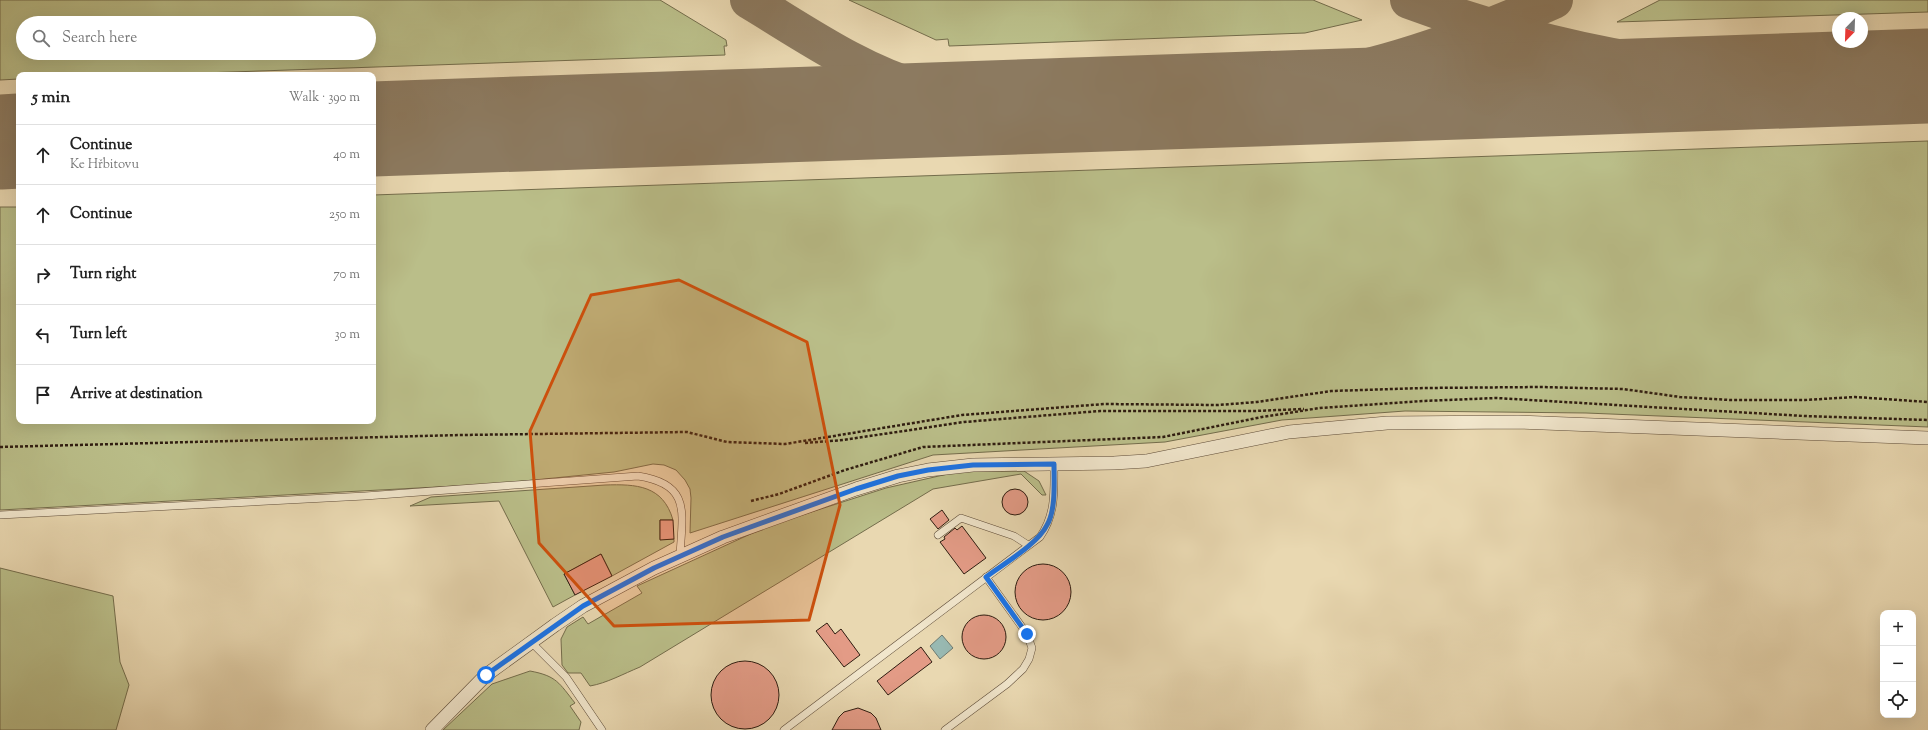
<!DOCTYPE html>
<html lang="en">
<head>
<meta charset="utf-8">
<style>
  :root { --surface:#fff; --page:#f2f2f2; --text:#222; --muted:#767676; --line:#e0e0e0 }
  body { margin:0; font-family:"Sorts Mill Goudy",serif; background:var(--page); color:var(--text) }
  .controls { position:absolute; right:12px; bottom:12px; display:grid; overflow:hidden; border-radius:8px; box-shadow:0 4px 16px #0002 }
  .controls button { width:36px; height:36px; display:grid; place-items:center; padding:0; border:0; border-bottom:1px solid var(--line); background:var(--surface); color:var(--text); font:20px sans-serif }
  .compass { position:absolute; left:1832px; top:12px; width:36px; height:36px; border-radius:50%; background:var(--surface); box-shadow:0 4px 16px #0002; rotate:203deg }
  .stop { position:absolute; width:12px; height:12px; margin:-9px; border:3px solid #1a73e8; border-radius:50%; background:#fff }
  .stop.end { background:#1a73e8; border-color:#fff; box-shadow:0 1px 4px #0008 }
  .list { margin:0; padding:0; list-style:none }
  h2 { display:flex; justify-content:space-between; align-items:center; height:52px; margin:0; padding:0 16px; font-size:17px }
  h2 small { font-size:13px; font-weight:400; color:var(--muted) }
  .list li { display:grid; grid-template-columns:26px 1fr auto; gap:12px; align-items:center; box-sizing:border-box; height:60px; padding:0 16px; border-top:1px solid var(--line) }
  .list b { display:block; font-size:15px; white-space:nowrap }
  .list p { margin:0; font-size:13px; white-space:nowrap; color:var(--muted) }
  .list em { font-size:13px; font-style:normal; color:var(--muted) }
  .icon { flex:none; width:22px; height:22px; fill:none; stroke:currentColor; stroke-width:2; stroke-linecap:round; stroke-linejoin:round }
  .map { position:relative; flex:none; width:1928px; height:730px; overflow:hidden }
  .search { position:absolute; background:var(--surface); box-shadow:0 4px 16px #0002; left:16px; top:16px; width:360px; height:44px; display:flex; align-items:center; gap:10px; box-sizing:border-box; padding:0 14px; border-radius:22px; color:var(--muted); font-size:15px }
  .panel { position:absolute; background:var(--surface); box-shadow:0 4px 16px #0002; left:16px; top:72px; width:360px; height:352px; border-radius:8px }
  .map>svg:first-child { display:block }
  .green { fill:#babe89; stroke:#746d4c; fill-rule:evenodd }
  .water { fill:#98b9b2; stroke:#6e7a71 }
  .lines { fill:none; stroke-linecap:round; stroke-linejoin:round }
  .taxiway { stroke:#8c7a60; stroke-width:38 }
  .runway { stroke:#8c7a60; stroke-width:95 }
  .building { fill:#e39b86; stroke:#2e1c10 }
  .lane-casing { stroke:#5d4b38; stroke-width:8 }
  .street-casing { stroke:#5d4b38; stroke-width:14 }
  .path { stroke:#2e1c10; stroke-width:2.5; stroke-dasharray:3 2; stroke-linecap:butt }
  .lane { stroke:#f1e6cc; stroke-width:7 }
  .street { stroke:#f1e6cc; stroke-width:13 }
  .route { stroke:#1a73e8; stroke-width:5 }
  .marked { fill:#cc500d; fill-opacity:0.2; stroke:#cc500d; stroke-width:3; stroke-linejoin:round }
</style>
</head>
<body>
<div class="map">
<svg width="1928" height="730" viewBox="0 0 1928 730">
  <rect width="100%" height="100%" fill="#e9d8b1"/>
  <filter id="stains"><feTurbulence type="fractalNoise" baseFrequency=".005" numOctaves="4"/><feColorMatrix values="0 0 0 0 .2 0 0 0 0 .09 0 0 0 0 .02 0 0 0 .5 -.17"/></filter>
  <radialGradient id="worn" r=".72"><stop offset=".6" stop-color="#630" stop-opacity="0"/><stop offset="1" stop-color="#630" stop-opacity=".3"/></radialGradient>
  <g class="green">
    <path d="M0 0H660L726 40 727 46H724L725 55 144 75H19V79L0 80ZM23 23H369V53H23Z"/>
    <polygon points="849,0 1313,0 1362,20 1305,33 949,46 948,39 936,40"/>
    <polygon points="1660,0 1928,0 1928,12 1617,22"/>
    <polygon points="1928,141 1928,427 1586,413 1405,411 1282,420 1165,442 933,455 690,533 691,498 690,489 685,480 676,470 664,465 653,464 614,472 494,484 0,510 0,207 19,207 19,421 373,421 373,195"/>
    <path d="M961 471H1024L1039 481 1046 495H1042L1021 474 933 489 640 667C623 674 607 683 590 686L581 673H568L562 665 561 639 567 627 583 617 588 624 642 593 637 586 768 526 886 488Z"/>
    <path d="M605 485C636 484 663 485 673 520H660V539H674V542L612 576 601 554 564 574 575 595 553 607 499 501 410 506 431 497Z"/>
    <polygon points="0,568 113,596 120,662 129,685 116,730 0,730"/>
    <path d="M530 671C557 676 559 683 575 703L570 706 581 722 579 730H443L492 684Z"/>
  </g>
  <polygon class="water" points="942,635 953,648 940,659 930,646"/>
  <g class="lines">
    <g class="taxiway">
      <path d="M749 0C804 33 859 72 922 90 984 107 1047 106 1111 103 1204 98 1297 88 1387 62 1444 46 1500 24 1554 0"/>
      <path d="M1409 0C1520 41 1637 68 1756 75 1813 78 1871 76 1928 75"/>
    </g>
    <g class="runway">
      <polyline points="373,129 1928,76"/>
      <polyline points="0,142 19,141"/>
    </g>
  </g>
  <g class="building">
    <circle cx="1015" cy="502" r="13"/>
    <polygon points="942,510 949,520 938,529 930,519"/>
    <polygon points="660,520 673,520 674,539 660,540"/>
    <polygon points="962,526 986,558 964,574 940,542 945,539 944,537 955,528 957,530"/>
    <polygon points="601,554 612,576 575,595 564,574"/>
    <circle cx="1043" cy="592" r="28"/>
    <circle cx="984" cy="637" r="22"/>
    <polygon points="827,623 835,634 841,629 860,655 844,667 816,631"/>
    <polygon points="921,647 932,662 888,695 877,681"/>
    <circle cx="745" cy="695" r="34"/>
    <polygon points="858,708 871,713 876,718 881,730 832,730 839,717 844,712"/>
  </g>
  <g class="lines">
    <g class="lane-casing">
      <g id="lane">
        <path d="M0 515 365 496 638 476C692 484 682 514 680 556"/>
        <polyline points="938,535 961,518 1014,536 1028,545"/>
        <polyline points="531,642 566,677 602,730"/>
        <path d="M784 730 1040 537C1056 514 1054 491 1054 464"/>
        <polyline points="945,730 1007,684 1023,669 1029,659 1032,648 1027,634 986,577"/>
      </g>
    </g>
    <g class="street-casing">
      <polyline id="street" points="432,730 486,675 555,625 583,606 654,568 723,537 856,489 898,476 928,470 973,465 1114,463 1146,461 1289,432 1387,423 1518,422 1928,438"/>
    </g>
    <g class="path">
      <polyline points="805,443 843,440 964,422 1100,411 1254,411 1304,409"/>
      <polyline points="0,447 461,435 687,432 727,442 785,444 962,415 1104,404 1218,405 1257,402 1331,391 1424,388 1542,387 1623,389 1680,397 1730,400 1805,400 1855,397 1928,402"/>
      <polyline points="751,501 779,494 845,470 923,447 1163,437 1262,417 1320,408 1423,401 1496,398 1804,416 1928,420"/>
    </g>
    <use href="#lane" class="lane"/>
    <use href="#street" class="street"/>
  </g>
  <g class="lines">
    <path class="route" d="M486 675 583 606 654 568 723 537 856 489 898 476 928 470 973 465 1054 464C1054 482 1056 510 1047 525 1038 544 1003 564 986 577L1027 634"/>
  </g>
  <path class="marked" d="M679 280 807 342 840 505 809 620 614 626 539 543 530 431 591 295Z"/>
  <rect width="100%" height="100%" filter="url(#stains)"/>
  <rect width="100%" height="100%" fill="url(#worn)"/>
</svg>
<div class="controls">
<button>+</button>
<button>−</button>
<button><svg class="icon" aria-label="locate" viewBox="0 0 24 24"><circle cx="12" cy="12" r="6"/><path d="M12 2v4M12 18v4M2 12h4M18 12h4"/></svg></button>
</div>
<svg class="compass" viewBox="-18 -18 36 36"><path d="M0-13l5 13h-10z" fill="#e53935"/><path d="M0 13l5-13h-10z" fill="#767676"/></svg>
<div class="stop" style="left:486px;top:675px"></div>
<div class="stop end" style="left:1027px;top:634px"></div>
<div class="search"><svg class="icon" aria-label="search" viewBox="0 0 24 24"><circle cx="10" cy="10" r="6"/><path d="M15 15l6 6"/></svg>Search here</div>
<section class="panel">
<h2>5 min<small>Walk · 390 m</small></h2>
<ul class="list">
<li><svg class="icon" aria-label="ahead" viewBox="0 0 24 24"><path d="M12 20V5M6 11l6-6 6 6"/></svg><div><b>Continue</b><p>Ke Hřbitovu</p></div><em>40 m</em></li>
<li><svg class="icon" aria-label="ahead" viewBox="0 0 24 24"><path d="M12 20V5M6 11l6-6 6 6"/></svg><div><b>Continue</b></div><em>250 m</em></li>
<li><svg class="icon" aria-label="right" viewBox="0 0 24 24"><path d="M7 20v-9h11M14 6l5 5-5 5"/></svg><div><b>Turn right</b></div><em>70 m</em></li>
<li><svg class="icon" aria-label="left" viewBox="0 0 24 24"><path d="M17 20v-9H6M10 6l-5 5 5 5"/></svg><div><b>Turn left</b></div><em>30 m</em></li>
<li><svg class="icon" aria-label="arrive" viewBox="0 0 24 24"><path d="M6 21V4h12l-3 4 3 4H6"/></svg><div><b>Arrive at destination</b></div></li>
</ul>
</section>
</div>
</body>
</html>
